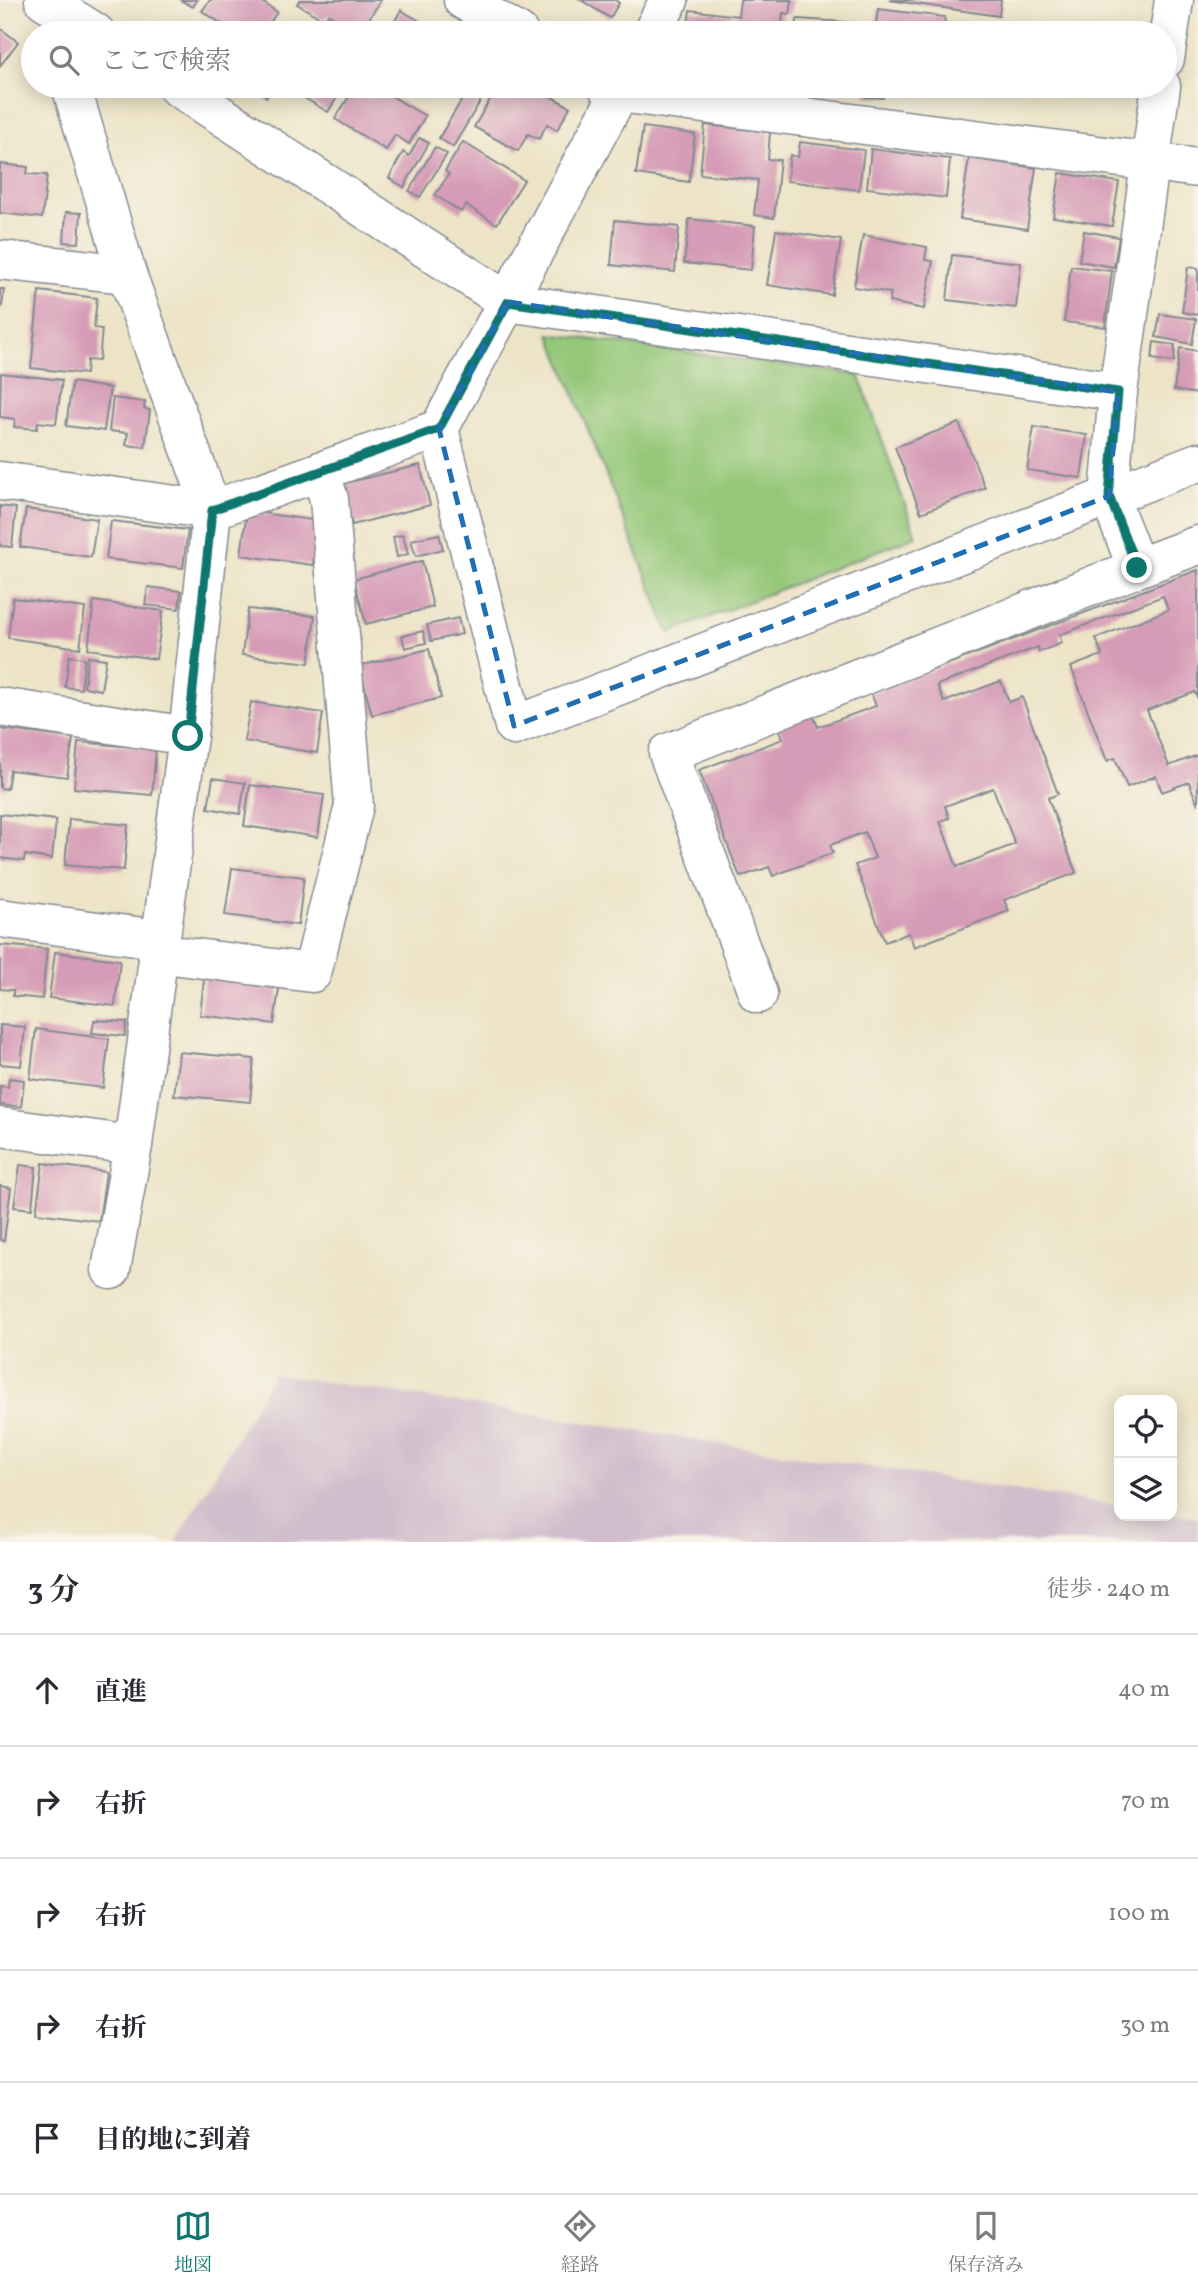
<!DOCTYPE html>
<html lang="ja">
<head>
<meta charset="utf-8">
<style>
  :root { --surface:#fff; --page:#f7f7f7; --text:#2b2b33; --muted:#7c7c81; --line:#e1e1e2; --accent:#0f766e }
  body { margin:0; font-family:Vollkorn,"Noto Serif JP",serif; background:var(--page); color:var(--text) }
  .controls { position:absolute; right:21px; bottom:21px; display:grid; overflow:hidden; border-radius:14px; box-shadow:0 4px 18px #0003 }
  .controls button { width:63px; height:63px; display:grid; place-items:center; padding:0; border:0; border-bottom:2px solid var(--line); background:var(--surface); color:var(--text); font:35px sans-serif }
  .stop { position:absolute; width:21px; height:21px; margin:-16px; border:5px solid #0f766e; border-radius:50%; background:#fff }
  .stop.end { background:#0f766e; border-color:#fff; box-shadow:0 2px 7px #0008 }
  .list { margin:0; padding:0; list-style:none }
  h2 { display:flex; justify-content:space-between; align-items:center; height:91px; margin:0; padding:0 28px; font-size:30px }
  h2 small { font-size:23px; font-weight:400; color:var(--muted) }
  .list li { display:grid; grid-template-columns:46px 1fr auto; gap:21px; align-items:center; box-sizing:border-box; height:112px; padding:0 28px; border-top:2px solid var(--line) }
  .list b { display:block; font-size:26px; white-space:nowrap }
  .list em { font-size:23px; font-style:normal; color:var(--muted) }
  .icon { flex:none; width:38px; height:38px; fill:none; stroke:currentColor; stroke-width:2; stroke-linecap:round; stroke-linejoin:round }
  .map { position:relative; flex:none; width:1198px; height:1542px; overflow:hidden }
  .search { position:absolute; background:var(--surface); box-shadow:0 4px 18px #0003; left:21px; right:21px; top:21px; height:77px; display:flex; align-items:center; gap:18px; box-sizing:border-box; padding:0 24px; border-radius:38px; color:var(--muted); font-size:26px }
  .sheet { height:651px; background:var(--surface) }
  nav { display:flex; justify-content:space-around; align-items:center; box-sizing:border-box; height:98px; border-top:2px solid var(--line); background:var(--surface); font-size:19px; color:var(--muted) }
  nav a { display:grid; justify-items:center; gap:4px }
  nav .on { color:var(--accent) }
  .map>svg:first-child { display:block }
  .industrial { fill:#d1bdcc }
  .green { fill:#94c778; stroke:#587b6b; stroke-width:2 }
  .building { fill:#d69bb6; fill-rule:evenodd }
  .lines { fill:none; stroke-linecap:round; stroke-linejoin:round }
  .minor-casing { stroke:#848a92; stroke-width:41 }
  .minor { stroke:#fff; stroke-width:38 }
  .route { stroke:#0f766e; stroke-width:9 }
  .marked { fill:none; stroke:#1f6fb2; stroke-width:5; stroke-dasharray:14 9; stroke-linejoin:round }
</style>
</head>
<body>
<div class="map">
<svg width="1198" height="1542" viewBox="0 0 1198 1542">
  <rect width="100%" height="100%" fill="#f7f3e8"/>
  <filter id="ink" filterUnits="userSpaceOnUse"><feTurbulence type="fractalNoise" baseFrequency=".0143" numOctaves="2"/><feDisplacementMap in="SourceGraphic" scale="14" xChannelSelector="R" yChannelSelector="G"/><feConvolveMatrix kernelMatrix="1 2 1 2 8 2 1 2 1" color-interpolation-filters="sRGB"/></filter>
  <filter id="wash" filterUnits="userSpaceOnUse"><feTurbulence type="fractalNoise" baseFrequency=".00686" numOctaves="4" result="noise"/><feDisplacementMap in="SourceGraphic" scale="28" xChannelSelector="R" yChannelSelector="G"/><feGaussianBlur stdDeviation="1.57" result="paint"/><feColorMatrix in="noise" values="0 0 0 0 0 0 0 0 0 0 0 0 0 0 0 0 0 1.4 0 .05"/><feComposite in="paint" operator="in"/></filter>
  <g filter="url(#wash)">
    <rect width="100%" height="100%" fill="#ede4c7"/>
    <polygon class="industrial" points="274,1374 1119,1506 1119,1516 1172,1514 1198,1518 1198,1542 176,1542"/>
    <polygon class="green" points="550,334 859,375 916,536 669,633"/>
    <g id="blocks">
      <g class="building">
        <polygon points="180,0 197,0 193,7"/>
        <polygon points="210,0 259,0 277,12 263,33 236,33 202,11"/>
        <polygon points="300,0 381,0 360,33 328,14 324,20 297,4"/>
        <polygon points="581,0 615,0 619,3 610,18"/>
        <polygon points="740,0 792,0 790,14 783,13 781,33 687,33 690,10 738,16"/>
        <polygon points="889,0 1001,0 999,16"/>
        <polygon points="878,9 945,17 943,33 875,33"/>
        <polygon points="401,10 440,33 388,33"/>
        <polygon points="797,19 861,23 861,33 796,33"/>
        <polygon points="955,23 1020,32 1020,33 953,33"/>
        <polygon points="0,28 18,42 0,66"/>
        <polygon points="249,86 273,86 267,97"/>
        <polygon points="284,86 344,86 328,112"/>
        <polygon points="356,86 375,86 425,116 409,144 395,135 386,150 335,119"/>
        <polygon points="470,86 487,90 453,147 439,138"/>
        <polygon points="498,86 532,86 570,107 557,130 547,124 539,139 528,134 518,151 474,127"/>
        <polygon points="866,86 884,86 883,98 865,97"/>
        <polygon points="705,125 770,132 768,159 780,160 774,218 754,215 758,180 700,174"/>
        <polygon points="643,127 695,134 689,182 636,174"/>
        <polygon points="419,138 429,143 404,187 389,178 403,152 409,156"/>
        <polygon points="463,142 524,180 497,224 466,205 461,212 435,195 449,174 445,171"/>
        <polygon points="800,142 864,150 859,190 787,181 790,155 798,157"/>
        <polygon points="435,147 447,154 420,197 409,191"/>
        <polygon points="871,149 950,159 946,198 867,188"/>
        <polygon points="969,158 1036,168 1027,229 960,219"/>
        <polygon points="0,164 28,167 27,174 47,175 42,218 0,213"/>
        <polygon points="1060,173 1119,182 1112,226 1053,217"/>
        <polygon points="66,212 81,213 79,243 64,242"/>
        <polygon points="689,219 755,226 751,270 684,263"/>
        <polygon points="615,220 679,227 675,272 611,265"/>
        <polygon points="776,230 841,240 832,295 767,285"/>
        <polygon points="1084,231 1119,237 1114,267 1079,261"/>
        <polygon points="863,235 927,247 925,260 933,261 924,309 889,302 891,293 854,287"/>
        <polygon points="952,255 1021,263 1016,308 947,300"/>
        <polygon points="1071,266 1112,271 1105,327 1064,322"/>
        <polygon points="1188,267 1198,268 1198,315 1182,312"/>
        <polygon points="0,289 4,289 2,307 0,307"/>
        <polygon points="39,291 97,298 94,328 102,329 99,361 87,360 86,374 31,368"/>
        <polygon points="1160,314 1196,319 1192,344 1156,337"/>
        <polygon points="1154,342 1175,345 1174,362 1152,359"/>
        <polygon points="1180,348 1198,351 1198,394 1174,390"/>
        <polygon points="1,373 62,380 56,424 38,422 37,429 14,427 15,419 0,417"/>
        <polygon points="72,382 110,388 104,431 66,426"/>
        <polygon points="113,398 145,402 144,409 150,410 145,447 126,445 128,433 109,431"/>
        <polygon points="959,423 985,488 921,513 895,447"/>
        <polygon points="1034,427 1087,435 1081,478 1027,470"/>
        <polygon points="420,465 430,505 352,525 341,484"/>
        <polygon points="0,506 16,508 12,547 0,546"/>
        <polygon points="26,509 97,519 91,557 20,547"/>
        <polygon points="247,511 319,521 313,565 241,555"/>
        <polygon points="111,521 188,530 183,568 106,559"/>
        <polygon points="439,534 443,549 416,556 411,540"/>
        <polygon points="403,535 408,554 397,557 393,537"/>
        <polygon points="422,561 433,607 366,624 354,579"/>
        <path d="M1198 570V699L1195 692 1147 710 1169 766 1198 755V805L1189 782 1162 792 1156 776 1127 787 1115 758 1107 761 1071 667 1102 655 1096 638 1168 610 1163 596 1059 635 1062 643 1039 652 1038 647 937 685 944 702 1001 681 1009 702 1022 697 1058 794 1048 798 1076 873 1004 900 1009 911 914 947 909 933 885 942 855 865 875 858 865 832 830 845 833 853 773 876 769 867 740 877 699 770 783 739 768 697 801 685 818 727 876 706 871 693ZM993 788 1015 844 957 867 940 821 949 818 945 806Z"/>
        <polygon points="148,587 181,591 179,609 145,605"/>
        <polygon points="13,598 85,608 80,648 8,638"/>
        <polygon points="94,601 163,611 156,659 88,649"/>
        <polygon points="248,609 315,616 309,663 242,655"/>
        <polygon points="458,618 462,634 431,641 427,625"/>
        <polygon points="423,631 426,643 405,648 402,636"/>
        <polygon points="429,649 441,698 372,715 359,666"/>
        <polygon points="69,656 85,658 81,689 65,687"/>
        <polygon points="88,657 106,659 101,690 84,687"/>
        <polygon points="251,702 323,713 317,753 244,741"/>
        <polygon points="0,729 73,738 67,777 10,770 7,789 0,788"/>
        <polygon points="78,742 156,749 152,795 74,788"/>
        <polygon points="213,778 245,783 240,814 208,808"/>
        <polygon points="250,785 324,795 318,837 244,826"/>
        <polygon points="0,814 56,820 52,859 25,855 24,861 0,858"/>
        <polygon points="69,819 128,825 124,870 65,865"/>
        <polygon points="232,868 304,877 298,925 225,915"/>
        <polygon points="0,945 47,949 42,999 13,996 13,990 0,989"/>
        <polygon points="55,952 120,960 115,1006 49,998"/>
        <polygon points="205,972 280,982 274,1024 200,1015"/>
        <polygon points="94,1020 127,1022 125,1036 92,1033"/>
        <polygon points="0,1025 25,1027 21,1066 0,1064"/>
        <polygon points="36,1029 109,1039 103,1088 30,1079"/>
        <polygon points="179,1052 254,1059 250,1102 174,1095"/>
        <polygon points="9,1078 24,1080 21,1107 0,1105 0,1086 8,1087"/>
        <polygon points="43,1163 106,1172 99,1221 36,1213"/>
        <polygon points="20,1165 36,1167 32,1209 14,1207"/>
        <polygon points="0,1186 11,1188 4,1241 0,1240"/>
      </g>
    </g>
  </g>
  <g filter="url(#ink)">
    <use href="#blocks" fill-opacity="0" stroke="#848a92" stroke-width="2"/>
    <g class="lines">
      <g class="minor-casing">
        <g id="minor">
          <polyline points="44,0 96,33"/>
          <polyline points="463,0 519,33"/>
          <polyline points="652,33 669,0"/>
          <polyline points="1165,59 1174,0"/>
          <polyline points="71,86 127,274 212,510 188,736 133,1145 111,1270"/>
          <polyline points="176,86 508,302 1118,392"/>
          <polyline points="607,86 619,93 1198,168"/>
          <polyline points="0,260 127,274"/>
          <polyline points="439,429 514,726 1198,462"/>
          <polyline points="0,481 212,510 439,429 623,86"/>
          <polyline points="1137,568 1198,545"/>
          <polyline points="0,707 188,736"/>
          <polyline points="0,918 158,939"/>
          <polyline points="157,953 312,973 354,806 329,499 320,471"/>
          <polyline points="758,994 668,753 1137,568 1109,496 1118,392 1161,86"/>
          <polyline points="0,1127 133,1145"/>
        </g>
      </g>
      <use href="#minor" class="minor"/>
    </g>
  </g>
  <g class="lines" filter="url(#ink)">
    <polyline class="route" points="188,736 212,510 439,429 508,302 1118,392 1109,496 1137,568"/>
  </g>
  <path class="marked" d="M508 302 1118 392 1109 496 514 726 439 429Z"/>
</svg>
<div class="controls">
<button><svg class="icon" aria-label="locate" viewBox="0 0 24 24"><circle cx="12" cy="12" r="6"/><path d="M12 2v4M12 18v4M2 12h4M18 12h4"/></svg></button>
<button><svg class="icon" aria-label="layers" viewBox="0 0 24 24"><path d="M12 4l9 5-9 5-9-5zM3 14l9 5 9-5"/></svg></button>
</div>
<div class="stop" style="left:188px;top:736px"></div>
<div class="stop end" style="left:1137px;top:568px"></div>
<div class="search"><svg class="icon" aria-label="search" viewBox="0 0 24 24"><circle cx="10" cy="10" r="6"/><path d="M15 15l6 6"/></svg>ここで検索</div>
</div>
<section class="sheet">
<h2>3 分<small>徒歩 · 240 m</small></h2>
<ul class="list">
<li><svg class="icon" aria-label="ahead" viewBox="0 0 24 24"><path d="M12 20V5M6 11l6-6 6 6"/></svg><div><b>直進</b></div><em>40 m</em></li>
<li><svg class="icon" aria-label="right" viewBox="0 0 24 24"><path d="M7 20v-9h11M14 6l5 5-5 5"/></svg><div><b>右折</b></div><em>70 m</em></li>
<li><svg class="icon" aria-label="right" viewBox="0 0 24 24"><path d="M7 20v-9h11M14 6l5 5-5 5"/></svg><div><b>右折</b></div><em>100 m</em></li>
<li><svg class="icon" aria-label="right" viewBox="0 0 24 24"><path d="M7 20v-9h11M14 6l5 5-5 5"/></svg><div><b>右折</b></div><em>30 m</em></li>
<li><svg class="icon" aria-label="arrive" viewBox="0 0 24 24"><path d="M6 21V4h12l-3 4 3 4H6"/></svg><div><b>目的地に到着</b></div></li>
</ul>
</section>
<nav>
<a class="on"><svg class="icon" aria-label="map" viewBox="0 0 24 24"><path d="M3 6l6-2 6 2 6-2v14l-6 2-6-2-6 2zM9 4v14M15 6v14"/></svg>地図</a>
<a><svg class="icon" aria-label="directions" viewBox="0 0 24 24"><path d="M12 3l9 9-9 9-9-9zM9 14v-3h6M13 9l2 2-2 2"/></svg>経路</a>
<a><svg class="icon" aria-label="saved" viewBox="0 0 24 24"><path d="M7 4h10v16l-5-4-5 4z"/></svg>保存済み</a>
</nav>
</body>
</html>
